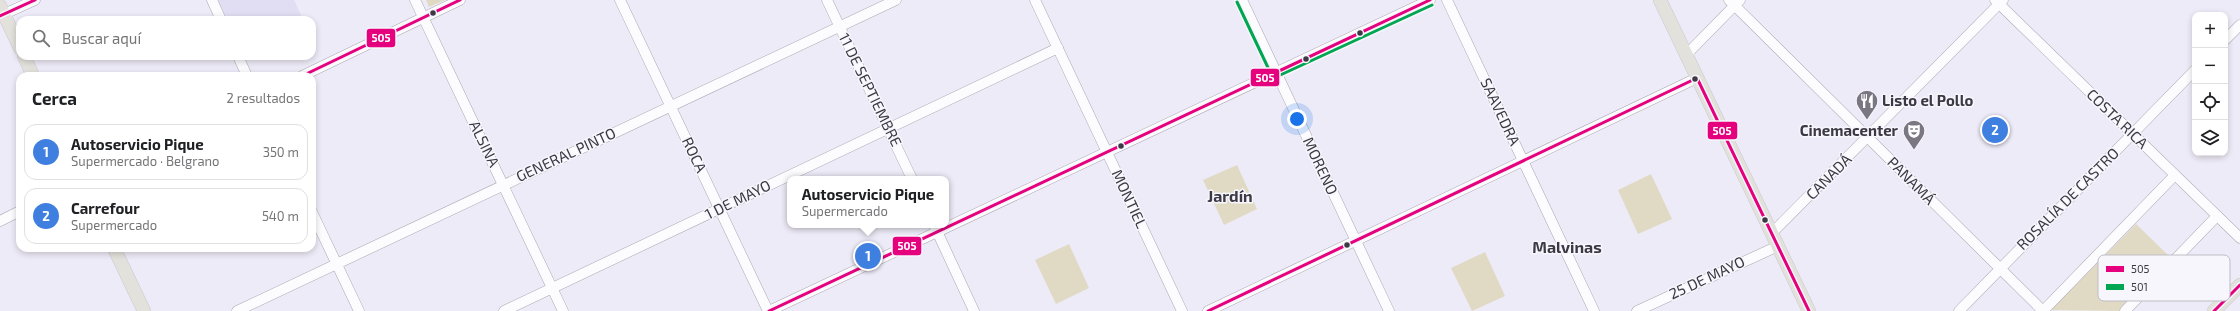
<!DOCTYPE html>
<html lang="es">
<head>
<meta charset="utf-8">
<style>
  :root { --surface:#fff; --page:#f2f2f2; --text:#202124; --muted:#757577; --line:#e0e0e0; --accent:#0b8043 }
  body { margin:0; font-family:"Exo 2",sans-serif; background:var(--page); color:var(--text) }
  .controls { position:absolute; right:12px; top:12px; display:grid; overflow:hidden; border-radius:8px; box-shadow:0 2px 6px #0003 }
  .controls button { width:36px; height:36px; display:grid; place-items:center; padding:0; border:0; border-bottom:1px solid var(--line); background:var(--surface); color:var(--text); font:20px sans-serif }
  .you { position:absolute; left:1297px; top:119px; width:14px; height:14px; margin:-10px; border:3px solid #fff; border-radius:50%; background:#1a73e8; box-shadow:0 0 0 6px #1a73e833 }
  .badge { display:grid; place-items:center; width:26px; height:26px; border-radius:50%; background:var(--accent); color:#fff; font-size:13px; font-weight:700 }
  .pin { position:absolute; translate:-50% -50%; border:2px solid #fff; box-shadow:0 1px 4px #0006 }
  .popup { position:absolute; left:787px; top:176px; width:162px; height:52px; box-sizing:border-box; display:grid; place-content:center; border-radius:8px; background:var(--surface); filter:drop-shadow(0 1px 3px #0005); font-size:13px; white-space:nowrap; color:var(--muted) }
  .popup b { font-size:15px; color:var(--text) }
  .popup::after { content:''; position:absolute; left:50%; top:100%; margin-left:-8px; border:8px solid transparent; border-top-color:var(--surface) }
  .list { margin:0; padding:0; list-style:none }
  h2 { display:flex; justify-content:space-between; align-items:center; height:52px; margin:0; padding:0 16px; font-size:17px }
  h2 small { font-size:13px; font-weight:400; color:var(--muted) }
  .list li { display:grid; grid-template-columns:26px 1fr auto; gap:12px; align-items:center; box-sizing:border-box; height:56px; margin:0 8px 8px; padding:0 8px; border:1px solid var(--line); border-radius:12px }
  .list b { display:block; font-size:15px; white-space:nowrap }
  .list p { margin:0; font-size:13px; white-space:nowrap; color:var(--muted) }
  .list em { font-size:13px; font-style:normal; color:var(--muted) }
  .icon { flex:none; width:22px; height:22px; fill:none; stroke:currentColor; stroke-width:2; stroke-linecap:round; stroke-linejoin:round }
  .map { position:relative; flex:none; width:2240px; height:311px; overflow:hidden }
  .search { position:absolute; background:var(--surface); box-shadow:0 2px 6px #0003; left:16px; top:16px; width:300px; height:44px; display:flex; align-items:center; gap:10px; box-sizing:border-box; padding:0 14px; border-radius:12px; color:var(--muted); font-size:15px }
  .panel { position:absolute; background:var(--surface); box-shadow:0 2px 6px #0003; left:16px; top:72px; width:300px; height:180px; border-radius:12px }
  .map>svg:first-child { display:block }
  .built { fill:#e1ddf2 }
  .green { fill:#e0dac4 }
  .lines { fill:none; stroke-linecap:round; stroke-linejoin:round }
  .minor-casing { stroke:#aaa7b2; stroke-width:11 }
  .major-casing { stroke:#cac9d0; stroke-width:14 }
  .minor { stroke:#fcfcfe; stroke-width:10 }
  .major { stroke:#e2e1db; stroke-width:13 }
  .bus-1-casing { stroke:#f7f6fc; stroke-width:6 }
  .bus-2-casing { stroke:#f7f6fc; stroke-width:6 }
  .bus-1 { stroke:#e5007d; stroke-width:3 }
  .bus-2 { stroke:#00a651; stroke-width:3 }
  .bus-dot { fill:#3c3944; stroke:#f7f6fc; stroke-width:1.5 }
  .labels { text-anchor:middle; stroke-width:3; stroke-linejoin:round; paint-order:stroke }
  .street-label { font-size:15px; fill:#3c3944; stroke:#f7f6fc }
  .poi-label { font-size:15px; font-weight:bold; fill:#3c3944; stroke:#f7f6fc; text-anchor:start }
  .neighbourhood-label { font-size:16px; font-weight:bold; fill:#3c3944; stroke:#f7f6fc }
  .key { fill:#f7f6fc; stroke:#bfbdc5; stroke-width:1 }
  .key-label { font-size:11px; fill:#3c3944 }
  .line-badge { stroke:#f7f6fc; stroke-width:1.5 }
  .badge-label { font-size:11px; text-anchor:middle; font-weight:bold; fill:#fff }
</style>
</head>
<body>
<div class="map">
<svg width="2240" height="311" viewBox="0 0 2240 311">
  <rect width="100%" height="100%" fill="#eeebf8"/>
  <polygon class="built" points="218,0 294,0 303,20 228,20"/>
  <g class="green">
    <polygon points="426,0 445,0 429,7"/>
    <polygon points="1237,165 1257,209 1224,225 1203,180"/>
    <polygon points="1651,174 1672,219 1638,234 1618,190"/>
    <polygon points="2136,224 2171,258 2119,311 2051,310"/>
    <polygon points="1069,244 1089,288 1056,304 1035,260"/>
    <polygon points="1485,252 1505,296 1472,311 1451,268"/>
  </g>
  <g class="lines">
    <g class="minor-casing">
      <g id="minor">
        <polyline points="212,0 221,20"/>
        <polyline points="415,0 563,311"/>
        <polyline points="620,0 768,311"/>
        <polyline points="827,0 912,179"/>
        <polyline points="1035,0 1182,311"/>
        <polyline points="1242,0 1389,311"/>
        <polyline points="1447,0 1594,311"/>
        <polyline points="1729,0 2043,311"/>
        <polyline points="1995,0 2240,238"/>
        <polyline points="0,16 35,0"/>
        <polyline points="2225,40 2240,25"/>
        <polyline points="1686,55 1740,0"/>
        <polyline points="238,56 247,76"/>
        <polyline points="302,76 460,0"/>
        <polyline points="312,212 359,311"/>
        <polyline points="0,221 20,211"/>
        <polyline points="934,225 974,311"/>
        <polyline points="1772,233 2003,0"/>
        <polyline points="237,311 896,0"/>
        <polyline points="504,311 1058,48"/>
        <polyline points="769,311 1430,0"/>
        <polyline points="1208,311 1697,78"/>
        <polyline points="1637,311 1778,246"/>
        <polyline points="1959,311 2195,70"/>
        <polyline points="2043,311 2175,175"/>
        <polyline points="2125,311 2217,216"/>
      </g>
    </g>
    <g class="major-casing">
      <g id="major">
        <polyline points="1660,0 1809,311"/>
        <polyline points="0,6 20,48"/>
        <polyline points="24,56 33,76"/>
        <polyline points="114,248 144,311"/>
        <polyline points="2214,311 2240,285"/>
      </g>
    </g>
    <use href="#minor" class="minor"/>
    <use href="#major" class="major"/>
    <g class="bus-1-casing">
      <g id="bus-1">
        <polyline points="0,16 35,0"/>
        <polyline points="302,76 460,0"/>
        <polyline points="769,311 1430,0"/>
        <polyline points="1208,311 1697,78 1809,311"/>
        <polyline points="2214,311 2240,285"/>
      </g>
    </g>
    <g class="bus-2-casing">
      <polyline id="bus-2" points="1237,2 1271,74 1276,77 1432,5"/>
    </g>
    <use href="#bus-1" class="bus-1"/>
    <use href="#bus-2" class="bus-2"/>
  </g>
  <defs>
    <g id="restaurant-pin" transform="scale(1.15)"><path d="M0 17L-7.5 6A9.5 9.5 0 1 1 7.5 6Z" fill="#7a7783" stroke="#f7f6fc"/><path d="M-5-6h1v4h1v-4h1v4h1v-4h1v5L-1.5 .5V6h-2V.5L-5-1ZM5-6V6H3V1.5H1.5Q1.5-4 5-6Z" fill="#fff"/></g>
    <g id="theatre-pin" transform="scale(1.15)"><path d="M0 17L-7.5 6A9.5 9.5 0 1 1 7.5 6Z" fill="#7a7783" stroke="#f7f6fc"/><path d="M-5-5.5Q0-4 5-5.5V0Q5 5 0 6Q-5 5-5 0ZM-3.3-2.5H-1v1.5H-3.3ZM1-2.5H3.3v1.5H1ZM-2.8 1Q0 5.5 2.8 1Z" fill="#fff"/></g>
  </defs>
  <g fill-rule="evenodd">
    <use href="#restaurant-pin" x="1867" y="101"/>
    <use href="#theatre-pin" x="1914" y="131"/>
  </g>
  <g class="bus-dot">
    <circle cx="433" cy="13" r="3.5"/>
    <circle cx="1360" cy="33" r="3.5"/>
    <circle cx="1306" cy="59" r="3.5"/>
    <circle cx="1695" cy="79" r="3.5"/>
    <circle cx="1121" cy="146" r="3.5"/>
    <circle cx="1765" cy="220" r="3.5"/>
    <circle cx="1347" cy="245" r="3.5"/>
  </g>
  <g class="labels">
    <g class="street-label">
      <text transform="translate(870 90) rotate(64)" y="5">11 DE SEPTIEMBRE</text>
      <text transform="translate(1500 112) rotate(65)" y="5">SAAVEDRA</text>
      <text transform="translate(2117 119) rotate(44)" y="5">COSTA RICA</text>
      <text transform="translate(484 144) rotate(64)" y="5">ALSINA</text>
      <text transform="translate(566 155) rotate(-25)" y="5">GENERAL PINTO</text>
      <text transform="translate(694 155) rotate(65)" y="5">ROCA</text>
      <text transform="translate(1320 166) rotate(65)" y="5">MORENO</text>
      <text transform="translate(1829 177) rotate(-45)" y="5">CANADÁ</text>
      <text transform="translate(1911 181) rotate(45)" y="5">PANAMÁ</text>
      <text transform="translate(1129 199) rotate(65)" y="5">MONTIEL</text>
      <text transform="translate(2068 199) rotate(-45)" y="5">ROSALÍA DE CASTRO</text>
      <text transform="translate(738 200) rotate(-26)" y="5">1 DE MAYO</text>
      <text transform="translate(1707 278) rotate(-25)" y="5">25 DE MAYO</text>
    </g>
    <g class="poi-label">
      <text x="1882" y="106">Listo el Pollo</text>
      <text x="1898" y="136" text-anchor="end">Cinemacenter</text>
    </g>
    <g class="neighbourhood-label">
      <text x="1230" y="202">Jardín</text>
      <text x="1567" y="253">Malvinas</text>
    </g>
  </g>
  <rect x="2098" y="255" width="132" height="46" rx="6" class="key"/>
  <rect x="2106" y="266" width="18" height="6" fill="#e5007d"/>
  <rect x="2106" y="284" width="18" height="6" fill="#00a651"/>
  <g class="key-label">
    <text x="2131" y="273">505</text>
    <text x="2131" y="291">501</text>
  </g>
  <g class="line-badge">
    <rect x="366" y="28" width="30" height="20" rx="4" fill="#e5007d"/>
    <rect x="1250" y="68" width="30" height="19" rx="4" fill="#e5007d"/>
    <rect x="1707" y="121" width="31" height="19" rx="4" fill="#e5007d"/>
    <rect x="892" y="236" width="30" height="20" rx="4" fill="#e5007d"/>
  </g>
  <g class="badge-label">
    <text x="381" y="42">505</text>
    <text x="1265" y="82">505</text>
    <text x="1722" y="135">505</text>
    <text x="907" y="250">505</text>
  </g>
</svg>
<div class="controls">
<button>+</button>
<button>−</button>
<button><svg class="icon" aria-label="locate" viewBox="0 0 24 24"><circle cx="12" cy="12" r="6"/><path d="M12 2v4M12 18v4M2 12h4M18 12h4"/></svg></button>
<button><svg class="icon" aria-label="layers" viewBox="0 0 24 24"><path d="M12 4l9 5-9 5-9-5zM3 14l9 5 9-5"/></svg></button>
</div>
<div class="you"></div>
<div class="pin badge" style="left:868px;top:256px;background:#3f7fe0">1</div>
<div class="popup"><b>Autoservicio Pique</b>Supermercado</div>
<div class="pin badge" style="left:1995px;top:130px;background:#3f7fe0">2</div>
<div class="search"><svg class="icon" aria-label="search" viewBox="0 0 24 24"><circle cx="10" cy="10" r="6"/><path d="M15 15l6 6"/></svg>Buscar aquí</div>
<section class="panel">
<h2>Cerca<small>2 resultados</small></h2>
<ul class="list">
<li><span class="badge" style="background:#3f7fe0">1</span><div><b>Autoservicio Pique</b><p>Supermercado · Belgrano</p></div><em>350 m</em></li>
<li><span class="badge" style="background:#3f7fe0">2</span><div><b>Carrefour</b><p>Supermercado</p></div><em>540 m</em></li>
</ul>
</section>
</div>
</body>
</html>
